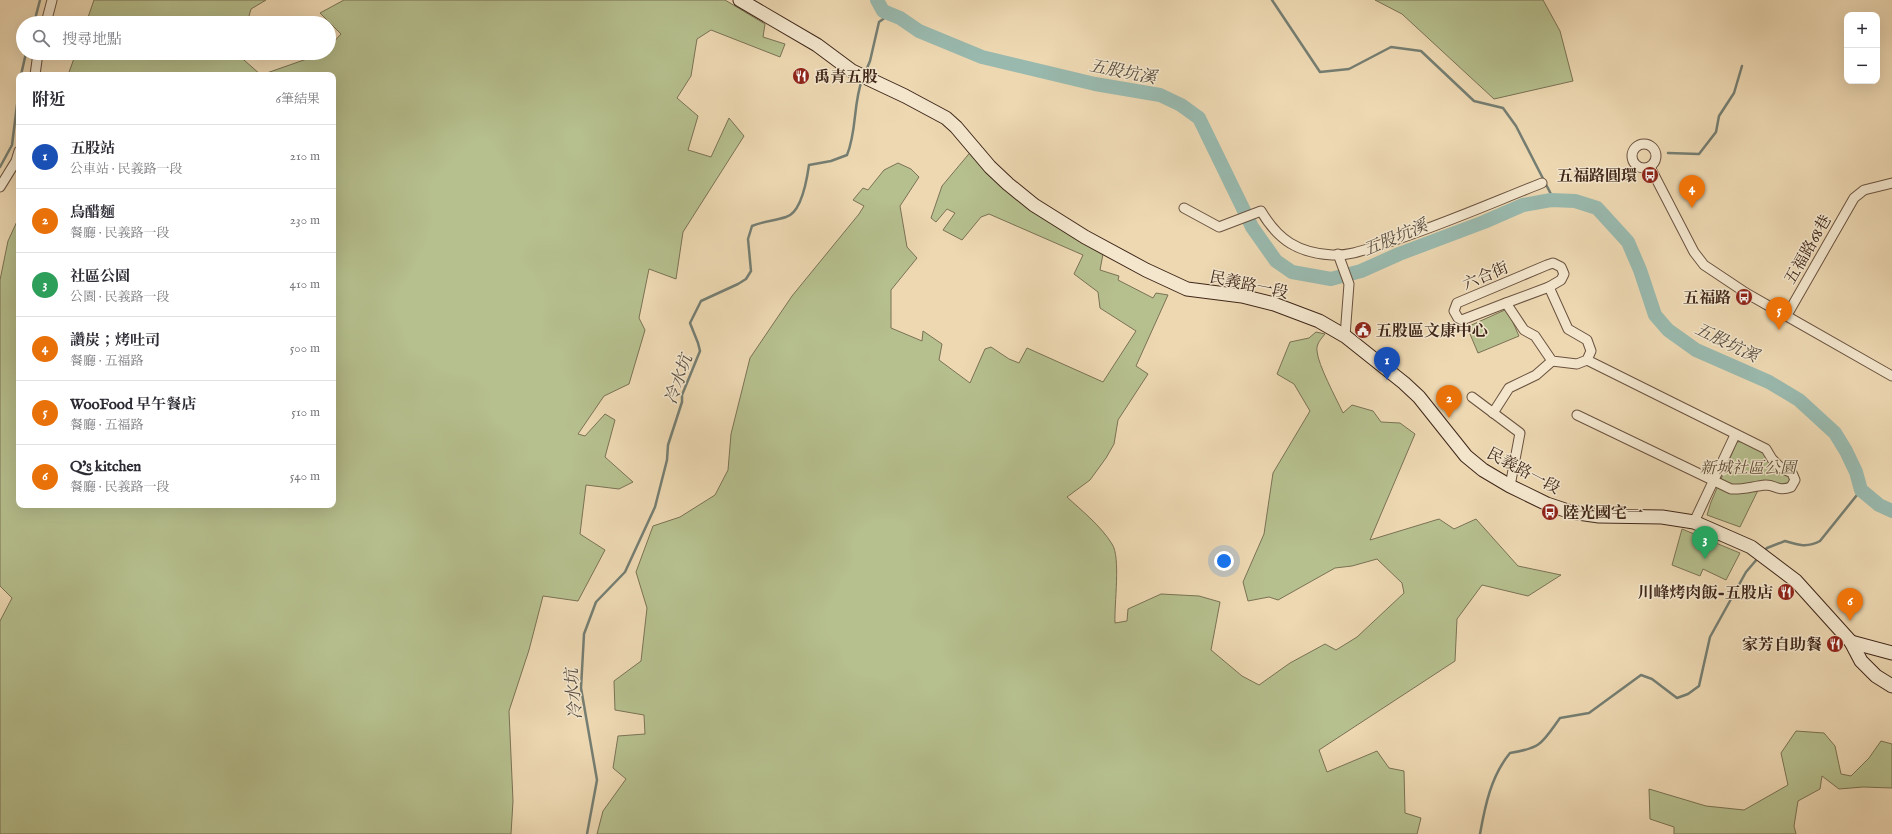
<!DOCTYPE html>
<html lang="zh-TW">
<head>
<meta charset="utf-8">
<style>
  :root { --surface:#fff; --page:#f2f2f3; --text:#2b2b33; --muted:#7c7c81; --line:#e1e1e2; --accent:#0b8043 }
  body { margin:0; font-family:"IM FELL English","Noto Serif TC",serif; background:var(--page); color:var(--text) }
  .controls { position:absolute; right:12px; top:12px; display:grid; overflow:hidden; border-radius:8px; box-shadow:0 4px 16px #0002 }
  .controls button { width:36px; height:36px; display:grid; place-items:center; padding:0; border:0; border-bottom:1px solid var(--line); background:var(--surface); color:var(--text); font:20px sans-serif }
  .you { position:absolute; left:1224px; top:561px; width:14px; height:14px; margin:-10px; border:3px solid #fff; border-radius:50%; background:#1a73e8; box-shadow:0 0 0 6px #1a73e833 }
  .badge { display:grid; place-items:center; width:26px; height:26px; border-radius:50%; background:var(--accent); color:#fff; font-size:13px; font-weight:700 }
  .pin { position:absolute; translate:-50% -33px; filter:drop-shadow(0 1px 2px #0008) }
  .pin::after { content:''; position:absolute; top:21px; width:14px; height:12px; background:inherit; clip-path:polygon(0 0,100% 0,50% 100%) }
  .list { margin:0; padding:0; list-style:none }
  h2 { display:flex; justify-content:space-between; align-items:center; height:52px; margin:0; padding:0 16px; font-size:17px }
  h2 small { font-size:13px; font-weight:400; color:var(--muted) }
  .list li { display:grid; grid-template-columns:26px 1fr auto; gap:12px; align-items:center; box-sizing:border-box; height:64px; padding:0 16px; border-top:1px solid var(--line) }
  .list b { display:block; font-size:15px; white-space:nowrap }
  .list p { margin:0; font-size:13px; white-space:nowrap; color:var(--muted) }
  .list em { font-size:13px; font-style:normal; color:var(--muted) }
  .icon { flex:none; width:22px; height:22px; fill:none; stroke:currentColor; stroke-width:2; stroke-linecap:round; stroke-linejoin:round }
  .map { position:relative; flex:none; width:1892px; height:834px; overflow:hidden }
  .search { position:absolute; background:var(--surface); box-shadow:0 4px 16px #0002; left:16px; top:16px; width:320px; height:44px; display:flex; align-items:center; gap:10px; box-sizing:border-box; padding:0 14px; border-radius:22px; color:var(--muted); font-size:15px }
  .panel { position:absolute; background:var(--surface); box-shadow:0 4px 16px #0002; left:16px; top:72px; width:320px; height:436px; border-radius:8px }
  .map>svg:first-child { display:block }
  .green { fill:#b6bf8e; stroke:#7a7254 }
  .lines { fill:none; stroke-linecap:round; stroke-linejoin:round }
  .stream { stroke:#757e72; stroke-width:2.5 }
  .river { stroke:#99b9ae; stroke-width:14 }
  .street-casing { stroke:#6a523f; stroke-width:11 }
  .secondary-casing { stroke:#3f2619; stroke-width:15 }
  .street { stroke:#f3e6cd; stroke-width:9 }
  .secondary { stroke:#f3e6cd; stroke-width:13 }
  .labels { text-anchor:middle; stroke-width:3; stroke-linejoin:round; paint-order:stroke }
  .poi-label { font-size:16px; font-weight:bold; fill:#3f2619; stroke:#f3e6cd; text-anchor:end }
  .street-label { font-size:16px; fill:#3f2619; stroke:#f3e6cd }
  .park-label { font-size:16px; font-style:italic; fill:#5d4c36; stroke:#f3e6cd }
  .water-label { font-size:17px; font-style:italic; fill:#564b3e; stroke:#f3e6cd }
</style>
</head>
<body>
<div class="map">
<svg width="1892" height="834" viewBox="0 0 1892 834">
  <rect width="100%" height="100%" fill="#edd8b2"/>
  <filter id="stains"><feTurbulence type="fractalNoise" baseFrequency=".005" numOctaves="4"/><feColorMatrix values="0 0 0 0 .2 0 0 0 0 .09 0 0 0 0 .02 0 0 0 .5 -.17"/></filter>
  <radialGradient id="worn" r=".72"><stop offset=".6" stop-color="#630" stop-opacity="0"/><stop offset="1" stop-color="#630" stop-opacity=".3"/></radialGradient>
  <g class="green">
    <polygon points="94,0 266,0 251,9 247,23 86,23"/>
    <polygon points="344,0 725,0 765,24 763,37 785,44 780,57 711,30 697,39 691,76 677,98 698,116 688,150 711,157 729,118 744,136 683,232 676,279 649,269 639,318 645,330 629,384 604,396 578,434 585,436 605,414 615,420 605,457 633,482 619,489 586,485 580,534 605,550 578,601 543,596 529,650 509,711 513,801 511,834 0,834 0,621 12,598 0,586 0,280 8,241 19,217 19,505 333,505 333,75 68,75 76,53 236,53 261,75 324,53 329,53 329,47 341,34 320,13"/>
    <polygon points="1375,0 1543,0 1560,31 1573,81 1494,99 1402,14"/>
    <path d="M973 149 1004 189 1103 254 1100 270 1119 276 1118 280 1153 298 1156 293 1168 295 1136 366 1148 374 1118 420 1114 444 1106 458 1090 480 1067 497C1082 511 1101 526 1112 544 1121 557 1114 605 1115 623L1127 621 1128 609 1161 594 1199 596 1220 602 1211 650 1242 676 1259 685 1290 663 1325 644 1336 650 1357 637 1404 593 1402 583 1377 559 1352 566 1335 568 1278 600 1269 597 1248 601 1243 582 1264 534 1273 473 1310 411 1294 384 1277 374 1290 342 1309 338 1316 332 1325 334C1321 339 1316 344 1317 351 1318 365 1336 398 1343 413L1352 405 1373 411 1381 422 1400 423 1415 434 1370 540 1439 519 1454 529 1476 519 1518 566 1561 575 1528 596 1482 585 1457 619 1455 661 1319 750 1327 772 1377 751 1389 768 1404 771 1405 813 1421 818 1417 834H597L603 811 626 779 613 768 618 736 645 734 644 715 615 710 614 681 641 661 647 608 636 572 653 526 680 517 715 495 728 470 731 434 750 358 792 296 859 214 864 206 853 200 863 188 868 190 884 170 898 163 911 169 919 177 900 206 907 247 917 258 891 290V328L922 341 923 331 942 344 939 360 970 383 985 349 991 347 1009 359 1019 363 1027 348 1103 382 1136 331 1100 308 1098 292 1074 274 1083 255 989 214 981 217 962 240 943 230 955 213 947 209 936 222 931 218 942 186Z"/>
    <polygon points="1507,309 1519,336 1478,353 1467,327"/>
    <polygon points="1745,441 1764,451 1792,480 1790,485 1773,483 1763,480 1740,527 1707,515 1711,502 1737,442"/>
    <polygon points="1682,529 1740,553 1726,580 1703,569 1700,576 1672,565"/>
    <polygon points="1796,731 1824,733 1835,746 1841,774 1851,776 1869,758 1881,741 1892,744 1892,788 1863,787 1839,789 1822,776 1820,789 1798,801 1794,826 1796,834 1674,834 1674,827 1650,819 1649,789 1706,806 1744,810 1788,785 1781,753"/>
  </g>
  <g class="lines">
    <g class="stream">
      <polyline points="1272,0 1320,72 1349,69 1391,47 1421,51 1474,101 1503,108 1516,126 1554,200"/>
      <polyline points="34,23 40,0"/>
      <polyline points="865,73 870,61 879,22 890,14"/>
      <polyline points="21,75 26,53"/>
      <polyline points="1668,153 1699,154 1716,132 1719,116 1734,93 1742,66"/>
      <polyline points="0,167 12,145 19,89"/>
      <path d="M1764 551 1767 548 1785 541C1798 545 1807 548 1820 541L1861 490"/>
      <path d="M587 834 597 780 581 688 584 634 596 602 625 572 655 507 667 460 668 445 682 402V395L700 351 698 343 690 323 701 301 738 284 746 279 751 271 748 239 752 226C763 221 774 221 786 217 801 213 807 179 809 165L831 161 847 155C857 131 853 104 862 80"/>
      <path d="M1480 834C1485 806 1491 776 1510 753 1542 748 1542 743 1560 718L1589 713 1641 675 1652 679 1677 698 1688 694 1699 686 1710 637 1746 572 1758 558"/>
    </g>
    <polyline class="river" points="877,0 883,11 900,18 919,31 982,57 1095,84 1160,95 1181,105 1199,118 1252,227 1276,261 1292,272 1331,279 1361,271 1399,254 1484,222 1523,205 1551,200 1575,201 1597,208 1628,242 1640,270 1655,315 1668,330 1696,350 1769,382 1799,400 1835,433 1846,451 1856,472 1861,490 1879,505 1892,511"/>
    <g class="street-casing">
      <g id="street">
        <polyline points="46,23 52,0"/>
        <polyline points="35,75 38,53"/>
        <circle cx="1644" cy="156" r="12"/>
        <polyline points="1650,167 1694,252 1704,265 1746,293 1892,376"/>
        <polyline points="0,187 16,161 19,151"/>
        <path d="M1184 208 1219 227 1261 211C1278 240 1298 253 1332 255 1350 256 1367 249 1383 244 1437 227 1489 204 1542 183"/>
        <polyline points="1338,254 1349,284 1345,336"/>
        <polyline points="1506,303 1549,287"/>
        <polyline points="1787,315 1854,198 1864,190 1892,183"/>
        <polyline points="1472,397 1520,433 1510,486"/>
        <polyline points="1493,413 1509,388 1536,375 1552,361"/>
        <path d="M1577 415 1731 489C1744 490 1753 486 1766 485 1776 485 1778 492 1791 487L1795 480 1792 473 1781 468 1772 459 1766 449 1587 360 1591 351 1587 340 1568 329 1549 287 1561 280 1564 274 1561 267 1553 263 1547 265 1457 303 1454 311 1458 318 1462 320 1506 303 1524 330 1535 336 1552 361 1577 364 1587 360"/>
        <polyline points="1694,522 1735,435"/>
      </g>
    </g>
    <g class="secondary-casing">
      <g id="secondary">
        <polyline points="740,0 817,45 852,71 905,96 946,118 956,127 990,167 1008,184 1034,205 1085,237 1146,270 1187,289 1242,296 1274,304 1319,321 1345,336 1404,383 1419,397 1466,456 1483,470 1510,486 1547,504 1571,512 1599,516 1662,517 1694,522 1751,547 1796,581 1851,642 1861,661 1876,676 1892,686"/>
        <polyline points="1851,642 1892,653"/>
      </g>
    </g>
    <use href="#street" class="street"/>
    <use href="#secondary" class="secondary"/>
  </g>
  <defs>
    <g id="restaurant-disc" transform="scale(0.9)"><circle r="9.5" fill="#8f2418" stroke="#f3e6cd"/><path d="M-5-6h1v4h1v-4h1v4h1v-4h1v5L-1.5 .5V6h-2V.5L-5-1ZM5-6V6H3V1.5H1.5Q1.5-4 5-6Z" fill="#fff"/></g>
    <g id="bus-disc" transform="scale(0.9)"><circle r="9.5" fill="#8f2418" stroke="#f3e6cd"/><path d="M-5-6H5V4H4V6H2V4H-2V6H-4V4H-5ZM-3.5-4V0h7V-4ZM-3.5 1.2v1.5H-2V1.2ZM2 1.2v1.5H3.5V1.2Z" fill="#fff"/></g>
    <g id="civic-disc" transform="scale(0.9)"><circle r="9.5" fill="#8f2418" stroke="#f3e6cd"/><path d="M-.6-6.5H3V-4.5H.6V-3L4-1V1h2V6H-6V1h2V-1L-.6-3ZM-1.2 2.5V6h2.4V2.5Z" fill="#fff"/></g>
  </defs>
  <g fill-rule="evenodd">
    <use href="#restaurant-disc" x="801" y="76"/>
    <use href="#bus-disc" x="1650" y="175"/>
    <use href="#bus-disc" x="1744" y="297"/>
    <use href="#civic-disc" x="1363" y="330"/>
    <use href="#bus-disc" x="1550" y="512"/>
    <use href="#restaurant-disc" x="1786" y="592"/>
    <use href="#restaurant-disc" x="1835" y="644"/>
  </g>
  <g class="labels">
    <g class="poi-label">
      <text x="814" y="82" text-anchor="start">禹青五股</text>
      <text x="1637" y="181">五福路圓環</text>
      <text x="1731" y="303">五福路</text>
      <text x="1376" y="336" text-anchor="start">五股區文康中心</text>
      <text x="1563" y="518" text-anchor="start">陸光國宅一</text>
      <text x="1773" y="598">川峰烤肉飯-五股店</text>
      <text x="1822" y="650">家芳自助餐</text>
    </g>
    <g class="street-label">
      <text transform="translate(1807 249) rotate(-60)" y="6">五福路68巷</text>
      <text transform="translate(1485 275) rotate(-23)" y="6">六合街</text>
      <text transform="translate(1249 284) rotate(12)" y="6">民義路一段</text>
      <text transform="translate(1524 470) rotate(28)" y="6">民義路一段</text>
    </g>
    <g class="park-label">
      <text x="1748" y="473">新城社區公園</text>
    </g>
    <g class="water-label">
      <text transform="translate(1123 71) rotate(11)" y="6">五股坑溪</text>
      <text transform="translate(1395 237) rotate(-23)" y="6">五股坑溪</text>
      <text transform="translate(1727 342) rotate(26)" y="6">五股坑溪</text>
      <text transform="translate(678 379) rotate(-71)" y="6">冷水坑</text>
      <text transform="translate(573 694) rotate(-95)" y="6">冷水坑</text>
    </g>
  </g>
  <rect width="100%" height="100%" filter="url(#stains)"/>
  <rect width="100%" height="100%" fill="url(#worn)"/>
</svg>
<div class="controls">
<button>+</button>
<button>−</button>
</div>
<div class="you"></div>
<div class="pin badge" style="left:1387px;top:380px;background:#1a4fb4">1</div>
<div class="pin badge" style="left:1449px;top:418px;background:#e8710a">2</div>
<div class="pin badge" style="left:1705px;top:559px;background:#2e9e5b">3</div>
<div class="pin badge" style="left:1692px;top:208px;background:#e8710a">4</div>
<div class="pin badge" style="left:1779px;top:330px;background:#e8710a">5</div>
<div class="pin badge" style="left:1850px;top:621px;background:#e8710a">6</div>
<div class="search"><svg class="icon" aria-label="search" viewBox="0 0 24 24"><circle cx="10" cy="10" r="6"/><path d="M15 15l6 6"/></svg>搜尋地點</div>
<section class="panel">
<h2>附近<small>6筆結果</small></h2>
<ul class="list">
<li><span class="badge" style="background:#1a4fb4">1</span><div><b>五股站</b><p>公車站 · 民義路一段</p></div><em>210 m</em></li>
<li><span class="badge" style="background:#e8710a">2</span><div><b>烏醋麵</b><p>餐廳 · 民義路一段</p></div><em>230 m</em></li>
<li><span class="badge" style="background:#2e9e5b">3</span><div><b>社區公園</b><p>公園 · 民義路一段</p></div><em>410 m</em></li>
<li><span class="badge" style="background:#e8710a">4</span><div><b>讚炭；烤吐司</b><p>餐廳 · 五福路</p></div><em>500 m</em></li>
<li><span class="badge" style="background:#e8710a">5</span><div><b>WooFood 早午餐店</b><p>餐廳 · 五福路</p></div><em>510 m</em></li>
<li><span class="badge" style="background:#e8710a">6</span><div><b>Q's kitchen</b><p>餐廳 · 民義路一段</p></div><em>540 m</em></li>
</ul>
</section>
</div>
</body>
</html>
